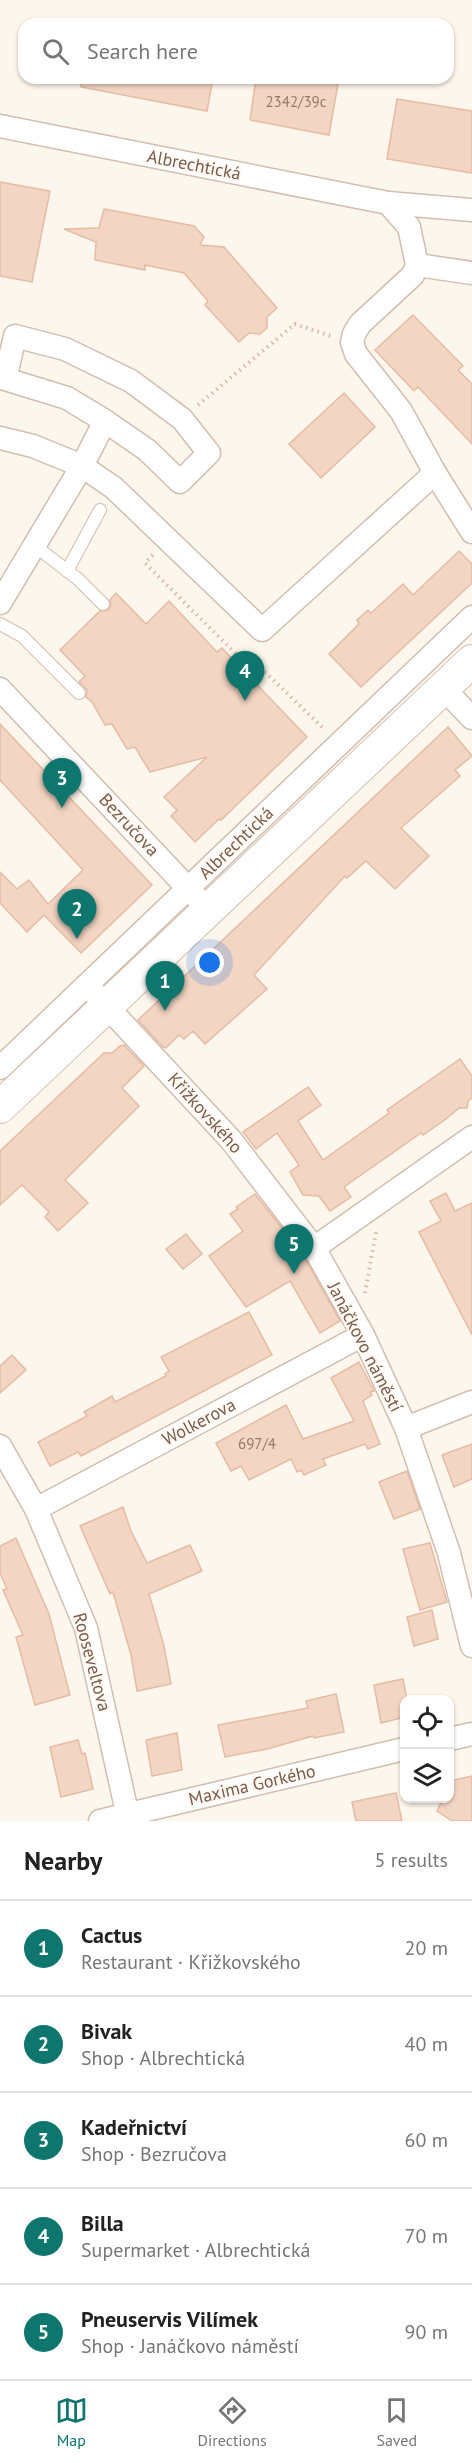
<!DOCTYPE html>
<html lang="en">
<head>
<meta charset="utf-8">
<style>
  :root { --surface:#fff; --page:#f2f2f2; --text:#222; --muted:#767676; --line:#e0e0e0; --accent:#0f766e }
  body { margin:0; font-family:"PT Sans",sans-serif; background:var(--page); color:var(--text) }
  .controls { position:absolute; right:18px; bottom:18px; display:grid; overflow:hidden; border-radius:12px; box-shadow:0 2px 4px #0004 }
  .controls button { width:54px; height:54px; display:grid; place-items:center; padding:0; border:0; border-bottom:2px solid var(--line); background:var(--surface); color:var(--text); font:30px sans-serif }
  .you { position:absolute; left:210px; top:963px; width:21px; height:21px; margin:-15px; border:4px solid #fff; border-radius:50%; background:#1a73e8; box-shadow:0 0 0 9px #1a73e833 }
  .badge { display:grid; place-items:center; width:39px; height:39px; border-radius:50%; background:var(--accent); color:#fff; font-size:20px; font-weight:700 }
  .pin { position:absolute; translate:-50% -50px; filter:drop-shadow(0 2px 3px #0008) }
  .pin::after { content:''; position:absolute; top:32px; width:21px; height:18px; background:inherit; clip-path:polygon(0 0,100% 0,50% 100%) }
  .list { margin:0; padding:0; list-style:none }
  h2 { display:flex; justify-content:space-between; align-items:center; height:78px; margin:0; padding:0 24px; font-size:26px }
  h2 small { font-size:20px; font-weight:400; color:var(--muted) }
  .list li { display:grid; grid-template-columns:39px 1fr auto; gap:18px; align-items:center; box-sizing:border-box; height:96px; padding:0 24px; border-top:2px solid var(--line) }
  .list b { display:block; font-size:22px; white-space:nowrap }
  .list p { margin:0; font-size:20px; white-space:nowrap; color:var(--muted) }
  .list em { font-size:20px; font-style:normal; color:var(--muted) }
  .icon { flex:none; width:33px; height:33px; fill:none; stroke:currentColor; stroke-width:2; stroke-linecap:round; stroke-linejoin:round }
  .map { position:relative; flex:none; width:472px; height:1821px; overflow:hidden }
  .search { position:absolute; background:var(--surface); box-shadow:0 2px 4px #0004; left:18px; right:18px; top:18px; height:66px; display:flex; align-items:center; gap:15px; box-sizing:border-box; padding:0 21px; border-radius:18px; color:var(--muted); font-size:22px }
  .sheet { height:558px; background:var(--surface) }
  nav { display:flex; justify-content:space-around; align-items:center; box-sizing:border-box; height:84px; border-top:2px solid var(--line); background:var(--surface); font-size:16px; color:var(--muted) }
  nav a { display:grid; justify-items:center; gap:3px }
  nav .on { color:var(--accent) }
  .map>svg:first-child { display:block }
  .building { fill:#f3d5c3; stroke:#e6bba3; stroke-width:1.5 }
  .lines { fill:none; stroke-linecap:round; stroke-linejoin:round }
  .lane-casing { stroke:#d1beb0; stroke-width:14 }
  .street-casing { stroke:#d1beb0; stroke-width:25 }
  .secondary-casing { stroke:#d6c0b0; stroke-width:34 }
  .path { stroke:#d9b8a5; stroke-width:4; stroke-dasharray:1.5 4.5; stroke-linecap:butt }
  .lane { stroke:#fff; stroke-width:12 }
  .street { stroke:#fff; stroke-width:22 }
  .secondary { stroke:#fff; stroke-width:32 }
  .labels { text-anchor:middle; stroke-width:4.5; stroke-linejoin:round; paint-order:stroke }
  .number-label { font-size:15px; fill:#987a6a }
  .street-label { font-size:18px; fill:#7a5c4d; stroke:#fffaf3 }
</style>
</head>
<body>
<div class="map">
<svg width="472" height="1821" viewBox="0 0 472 1821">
  <rect width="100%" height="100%" fill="#fdf6ec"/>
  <g class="building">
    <polygon points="82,78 213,78 207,111 81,87"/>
    <polygon points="256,78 339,78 329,135 250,120"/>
    <polygon points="397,99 472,111 472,173 387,159"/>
    <polygon points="0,182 50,191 32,282 0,276"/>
    <polygon points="104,209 194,226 204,237 200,245 224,247 277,308 267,317 267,328 260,334 249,333 239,342 205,305 208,301 184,273 145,265 145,270 95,260 96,242 64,229 99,228"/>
    <polygon points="413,315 463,366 458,370 472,384 472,444 418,387 414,391 375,350"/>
    <polygon points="344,393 375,427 321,478 289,444"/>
    <polygon points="459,551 472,564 472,583 361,687 329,654 359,624 357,620 368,610 371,613 403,584 413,595"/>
    <polygon points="116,593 146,624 169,601 217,652 222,648 307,737 221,820 219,819 195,842 171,816 177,810 164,797 207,757 150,772 135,747 127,749 112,724 105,725 92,702 86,697 87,690 79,682 85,676 60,650 100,611 108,610 111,606 110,600"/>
    <polygon points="0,724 152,885 81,953 44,915 27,932 0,903 0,872 17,889 29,880 48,904 83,870 0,780"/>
    <polygon points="448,727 472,756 455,770 460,776 401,828 429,856 395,889 366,861 347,878 345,876 254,975 267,989 205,1044 193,1031 184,1039 179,1035 166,1048 163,1047 138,1020"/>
    <polygon points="124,1045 144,1066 122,1088 139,1106 65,1180 88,1203 58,1231 45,1217 49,1212 22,1185 0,1205 0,1151 104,1053 112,1053 120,1046"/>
    <polygon points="460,1059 472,1076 472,1098 468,1101 467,1108 459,1108 446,1119 423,1135 421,1133 344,1187 351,1197 330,1211 319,1196 303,1195 290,1172 299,1165 277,1133 256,1149 243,1132 308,1087 321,1105 298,1121 323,1160 389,1113 387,1110"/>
    <polygon points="446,1193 455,1211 472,1203 472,1335 419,1232 441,1221 430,1201"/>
    <polygon points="255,1194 303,1255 340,1321 320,1333 290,1281 246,1307 209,1256 243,1231 230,1214 238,1209 236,1207"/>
    <polygon points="186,1234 202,1254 183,1269 166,1249"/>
    <polygon points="249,1312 272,1355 81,1456 78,1452 50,1466 38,1442 87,1416 84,1412 112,1396 115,1402 166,1376 165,1374 169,1371 161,1357"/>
    <polygon points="12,1355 26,1370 0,1393 0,1366"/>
    <polygon points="359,1362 374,1391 370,1392 372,1395 363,1401 380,1444 368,1449 365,1444 323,1459 326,1465 304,1475 301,1470 297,1472 291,1459 249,1480 241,1466 231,1471 216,1443 286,1405 303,1439 354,1421 331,1378"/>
    <polygon points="472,1444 472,1479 454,1487 442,1455"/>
    <polygon points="407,1471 420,1509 394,1519 379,1482"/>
    <polygon points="123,1507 131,1531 147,1563 190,1545 202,1571 149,1594 164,1646 171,1684 137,1691 131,1655 113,1592 110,1594 80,1526"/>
    <polygon points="16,1538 49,1614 70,1695 35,1705 16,1637 23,1635 3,1590 7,1589 0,1573 0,1546"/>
    <polygon points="430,1543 447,1602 420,1610 403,1549"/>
    <polygon points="432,1610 438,1639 414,1646 407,1617"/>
    <polygon points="403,1679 407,1700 405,1700 405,1717 381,1723 374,1685"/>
    <polygon points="336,1694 344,1732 314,1738 313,1736 267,1749 225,1757 218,1725 308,1708 306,1701"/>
    <polygon points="177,1733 182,1770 152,1776 146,1740"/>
    <polygon points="78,1740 82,1754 85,1753 93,1789 61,1797 50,1747"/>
    <polygon points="472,1776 472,1821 452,1821 437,1811 443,1798 450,1798 450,1781"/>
    <polygon points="396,1793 402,1821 356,1821 352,1802"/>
  </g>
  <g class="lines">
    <g class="lane-casing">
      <g id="lane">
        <polyline points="35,546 78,579 103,604"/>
        <polyline points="67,571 100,510"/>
        <polyline points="0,624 22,636 79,693"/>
      </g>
    </g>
    <g class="street-casing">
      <g id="street">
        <polyline points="0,126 388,203 472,210"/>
        <polyline points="388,203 409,227 417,265 413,275 360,324 354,334 352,342 356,354 401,411 435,473 472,532"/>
        <polyline points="417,265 472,273"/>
        <polyline points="0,438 33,446 82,466 114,488 262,630 435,473"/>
        <polyline points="0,603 82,466 105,421 147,450 180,482 209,453 182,419 131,381 65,349 15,336 5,379 67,398 105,421"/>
        <polyline points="0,689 199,900"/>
        <polyline points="444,689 472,718"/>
        <polyline points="87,985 231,1140 314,1248 363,1335 406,1428 449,1553 472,1646"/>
        <polyline points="0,1068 472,617"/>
        <polyline points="314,1248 472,1137"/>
        <polyline points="406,1428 472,1402"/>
        <polyline points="0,1446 36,1509 86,1628 129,1821"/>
        <polyline points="36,1509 363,1335"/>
        <polyline points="450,1739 472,1734"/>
        <polyline points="100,1821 404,1749"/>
      </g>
    </g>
    <g class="secondary-casing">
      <polyline id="secondary" points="0,1107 472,661"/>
    </g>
    <g class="path">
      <polyline points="198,405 295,324 331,336"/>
      <polyline points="153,555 145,563 237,655 266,673 324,729"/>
      <polyline points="365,1293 376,1232"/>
    </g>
    <use href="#lane" class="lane"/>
    <use href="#street" class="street"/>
    <use href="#secondary" class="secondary"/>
  </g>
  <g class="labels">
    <g class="number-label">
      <text x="296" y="107">2342/39c</text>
      <text x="257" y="1449">697/4</text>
    </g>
    <g class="street-label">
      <text transform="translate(194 165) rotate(11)" y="6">Albrechtická</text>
      <text transform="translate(129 825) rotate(47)" y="6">Bezručova</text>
      <text transform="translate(236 843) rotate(-44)" y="6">Albrechtická</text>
      <text transform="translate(205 1113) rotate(48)" y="6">Křižkovského</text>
      <text transform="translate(365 1347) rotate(63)" y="6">Janáčkovo náměstí</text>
      <text transform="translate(199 1422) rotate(-28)" y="6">Wolkerova</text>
      <text transform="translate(92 1662) rotate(75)" y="6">Rooseveltova</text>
      <text transform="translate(252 1785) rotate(-13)" y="6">Maxima Gorkého</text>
    </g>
  </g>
</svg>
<div class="controls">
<button><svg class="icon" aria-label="locate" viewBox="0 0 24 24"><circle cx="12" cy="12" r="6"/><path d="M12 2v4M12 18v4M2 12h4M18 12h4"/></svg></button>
<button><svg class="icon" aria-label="layers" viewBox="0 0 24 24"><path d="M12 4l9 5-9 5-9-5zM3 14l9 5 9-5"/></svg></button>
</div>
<div class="you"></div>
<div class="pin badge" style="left:165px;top:1011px">1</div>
<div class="pin badge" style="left:77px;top:939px">2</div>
<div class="pin badge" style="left:62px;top:808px">3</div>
<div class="pin badge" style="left:245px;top:701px">4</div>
<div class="pin badge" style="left:294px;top:1274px">5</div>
<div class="search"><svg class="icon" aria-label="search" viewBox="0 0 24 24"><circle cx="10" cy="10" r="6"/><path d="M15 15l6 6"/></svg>Search here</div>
</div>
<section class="sheet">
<h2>Nearby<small>5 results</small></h2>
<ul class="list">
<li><span class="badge">1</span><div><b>Cactus</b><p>Restaurant · Křižkovského</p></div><em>20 m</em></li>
<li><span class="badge">2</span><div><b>Bivak</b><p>Shop · Albrechtická</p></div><em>40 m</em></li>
<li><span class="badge">3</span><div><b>Kadeřnictví</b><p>Shop · Bezručova</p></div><em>60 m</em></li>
<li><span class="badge">4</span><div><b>Billa</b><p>Supermarket · Albrechtická</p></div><em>70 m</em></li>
<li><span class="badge">5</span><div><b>Pneuservis Vilímek</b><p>Shop · Janáčkovo náměstí</p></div><em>90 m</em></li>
</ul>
</section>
<nav>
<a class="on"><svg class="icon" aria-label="map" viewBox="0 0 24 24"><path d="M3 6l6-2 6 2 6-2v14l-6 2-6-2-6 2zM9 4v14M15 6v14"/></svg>Map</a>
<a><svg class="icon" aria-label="directions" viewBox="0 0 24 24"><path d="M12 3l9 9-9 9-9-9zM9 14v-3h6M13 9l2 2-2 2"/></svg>Directions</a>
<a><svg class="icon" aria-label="saved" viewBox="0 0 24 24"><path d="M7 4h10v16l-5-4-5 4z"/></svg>Saved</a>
</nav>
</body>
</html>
